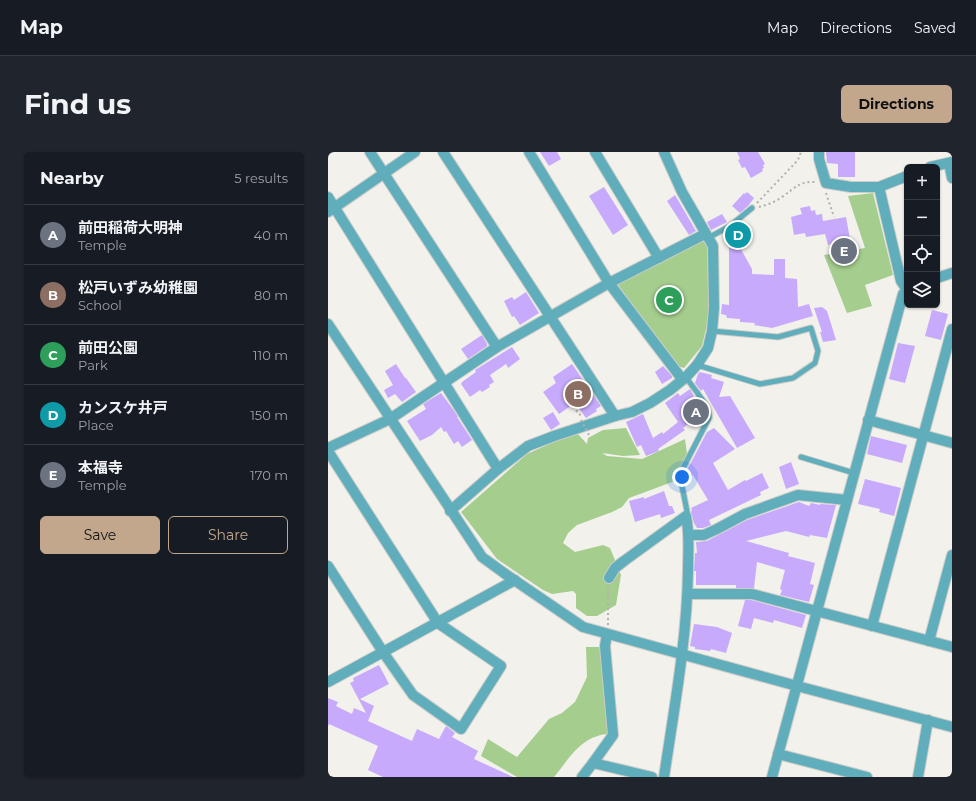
<!DOCTYPE html>
<html lang="en">
<head>
<meta charset="utf-8">
<style>
  :root { --surface:#171b24; --page:#20242c; --text:#f1f3f6; --muted:#9ea1a6; --line:#363941; --accent:#c2a78c }
  body { margin:0; font-family:Montserrat,"Noto Sans JP",sans-serif; background:var(--page); color:var(--text) }
  .controls { position:absolute; right:12px; top:12px; display:grid; overflow:hidden; border-radius:6px; box-shadow:0 1px 3px #0004 }
  .controls button { width:36px; height:36px; display:grid; place-items:center; padding:0; border:0; border-bottom:1px solid var(--line); background:var(--surface); color:var(--text); font:20px sans-serif }
  .you { position:absolute; left:354px; top:325px; width:14px; height:14px; margin:-10px; border:3px solid #fff; border-radius:50%; background:#1a73e8; box-shadow:0 0 0 6px #1a73e833 }
  .badge { display:grid; place-items:center; width:26px; height:26px; border-radius:50%; background:var(--accent); color:#fff; font-size:13px; font-weight:700 }
  .pin { position:absolute; translate:-50% -50%; border:2px solid #fff; box-shadow:0 1px 4px #0006 }
  .list { margin:0; padding:0; list-style:none }
  h2 { display:flex; justify-content:space-between; align-items:center; height:52px; margin:0; padding:0 16px; font-size:17px }
  h2 small { font-size:13px; font-weight:400; color:var(--muted) }
  .list li { display:grid; grid-template-columns:26px 1fr auto; gap:12px; align-items:center; box-sizing:border-box; height:60px; padding:0 16px; border-top:1px solid var(--line) }
  .list b { display:block; font-size:15px; white-space:nowrap }
  .list p { margin:0; font-size:13px; white-space:nowrap; color:var(--muted) }
  .list em { font-size:13px; font-style:normal; color:var(--muted) }
  .actions { display:flex; gap:8px; padding:12px 16px }
  .actions a { flex:1; padding:9px 0; border:1px solid var(--accent); border-radius:6px; text-align:center; font-size:14px; color:var(--accent) }
  .actions .main { background:var(--accent); color:#111 }
  .icon { flex:none; width:22px; height:22px; fill:none; stroke:currentColor; stroke-width:2; stroke-linecap:round; stroke-linejoin:round }
  .map { position:relative; flex:none; width:624px; height:625px; overflow:hidden; border-radius:6px }
  header { display:flex; align-items:center; gap:24px; box-sizing:border-box; height:56px; padding:0 20px; background:var(--surface); border-bottom:1px solid var(--line) }
  header strong { font-size:19px }
  nav { display:flex; gap:22px; margin-inline-start:auto; font-size:14px }
  .intro { display:flex; align-items:center; justify-content:space-between; box-sizing:border-box; height:96px; padding:0 24px }
  h1 { margin:0; font-size:28px }
  .button { padding:10px 18px; border-radius:6px; background:var(--accent); color:#111; font-size:14px; font-weight:700 }
  main { display:flex; gap:24px; padding:0 24px }
  aside { flex:1; background:var(--surface); border-radius:6px; box-shadow:0 1px 3px #0004 }
  .map>svg:first-child { display:block }
  .green { fill:#a4cd8e }
  .water { fill:#98c2fc }
  .building { fill:#c7aafc }
  .lines { fill:none; stroke-linecap:round; stroke-linejoin:round }
  .service-casing { stroke:#cdccc8; stroke-width:7 }
  .minor-casing { stroke:#cdccc8; stroke-width:12 }
  .tertiary-casing { stroke:#cdccc8; stroke-width:12 }
  .path { stroke:#b1b0ac; stroke-width:2; stroke-dasharray:2 3; stroke-linecap:butt }
  .service { stroke:#60aebc; stroke-width:5 }
  .minor { stroke:#60aebc; stroke-width:10 }
  .tertiary { stroke:#60aebc; stroke-width:10 }
  .path-bridge { stroke:#b1b0ac; stroke-width:2; stroke-dasharray:2 3; stroke-linecap:butt }
</style>
</head>
<body>
<header>
<strong>Map</strong>
<nav><a>Map</a><a>Directions</a><a>Saved</a></nav>
</header>
<div class="intro"><h1>Find us</h1><a class="button">Directions</a></div>
<main>
<aside>
<h2>Nearby<small>5 results</small></h2>
<ul class="list">
<li><span class="badge" style="background:#6b7280">A</span><div><b>前田稲荷大明神</b><p>Temple</p></div><em>40 m</em></li>
<li><span class="badge" style="background:#8d6e63">B</span><div><b>松戸いずみ幼稚園</b><p>School</p></div><em>80 m</em></li>
<li><span class="badge" style="background:#2e9e5b">C</span><div><b>前田公園</b><p>Park</p></div><em>110 m</em></li>
<li><span class="badge" style="background:#0f9aa8">D</span><div><b>カンスケ井戸</b><p>Place</p></div><em>150 m</em></li>
<li><span class="badge" style="background:#6b7280">E</span><div><b>本福寺</b><p>Temple</p></div><em>170 m</em></li>
</ul>
<div class="actions"><a class="main">Save</a><a>Share</a></div>
</aside>
<div class="map">
<svg width="624" height="625" viewBox="0 0 624 625">
  <rect width="100%" height="100%" fill="#f2f1ec"/>
  <g class="green">
    <polygon points="545,41 565,123 537,133 544,154 519,161 496,103 537,96 520,44"/>
    <polygon points="374,88 379,93 381,164 374,194 356,216 350,214 289,132"/>
    <polygon points="298,276 312,303 295,304 274,301 279,304 314,307 357,287 359,302 347,329 301,346 294,355 284,360 249,373 240,381 235,391 247,400 275,393 282,396 293,423 288,453 269,464 259,464 248,456 248,442 245,439 224,442 215,438 169,407 133,360 199,302 230,288 249,281 259,292 260,286 275,278"/>
    <path d="M258 495H273L281 575 279 582C252 585 242 606 226 625H189L153 604 160 587 189 605 221 567 234 561 247 550 259 525Z"/>
  </g>
  <polygon class="water" points="415,75 418,78 417,84 407,91 401,91 396,84 403,79 406,82"/>
  <g class="building">
    <polygon points="212,0 229,0 233,7 221,14"/>
    <polygon points="409,0 430,0 437,12 435,13 436,16 434,17 435,19 423,26 417,15 414,16 410,8 412,7"/>
    <polygon points="498,0 527,0 527,25 510,25 510,12 499,11"/>
    <polygon points="276,35 300,73 285,83 261,44"/>
    <polygon points="419,40 426,46 420,54 412,61 404,54 416,41 417,42"/>
    <polygon points="347,43 368,79 361,83 339,49"/>
    <polygon points="482,54 483,59 487,58 488,63 494,62 495,69 518,65 522,87 515,88 516,90 500,93 497,82 478,85 477,81 466,83 463,65 474,62 472,56"/>
    <polygon points="394,62 399,70 383,78 379,70"/>
    <polygon points="401,92 410,92 424,117 424,122 446,123 446,107 457,107 457,126 469,127 470,155 481,152 485,164 444,176 426,173 427,171 412,170 412,167 399,166 398,163 393,162 394,152 401,153"/>
    <polygon points="198,140 211,161 192,173 186,164 184,165 176,149 184,145 186,148"/>
    <polygon points="494,155 499,159 508,188 495,190 492,180 494,180 486,156"/>
    <polygon points="604,158 620,162 613,188 597,184"/>
    <polygon points="154,183 159,192 159,194 140,207 133,197"/>
    <polygon points="570,191 587,194 577,231 561,227"/>
    <polygon points="184,195 192,207 180,216 178,212 162,223 166,230 161,233 162,235 154,240 152,238 142,245 133,232 134,230 148,220 147,218"/>
    <polygon points="68,212 77,226 78,226 88,240 74,250 67,242 60,246 56,238 65,233 57,219"/>
    <polygon points="244,212 273,254 268,257 269,259 258,266 247,251 231,262 215,240 228,231 225,225"/>
    <polygon points="335,214 344,224 344,226 334,232 327,220"/>
    <polygon points="372,220 384,223 383,226 396,230 391,245 402,244 427,286 409,296 375,237 373,239 367,231 370,222"/>
    <polygon points="362,237 366,244 359,249 372,263 355,276 357,278 330,297 331,299 318,304 313,293 309,295 298,270 315,262 325,286 334,280 335,282 350,270 337,251 350,241 352,244"/>
    <polygon points="113,241 127,260 130,265 129,265 144,288 134,295 130,289 126,292 118,279 116,280 113,275 104,283 92,289 79,269 98,257 95,252"/>
    <polygon points="225,260 232,272 223,278 215,266"/>
    <polygon points="386,276 407,297 385,311 400,338 417,328 418,329 434,321 441,336 432,340 433,343 381,368 383,373 375,376 369,376 366,371 363,360 364,358 363,356 380,348 365,323 357,328 356,324 379,280"/>
    <polygon points="543,284 579,293 574,311 539,302"/>
    <polygon points="463,310 471,332 458,337 451,315"/>
    <polygon points="537,327 573,336 566,364 551,360 552,357 530,352"/>
    <polygon points="336,339 341,354 344,354 347,361 333,366 332,362 307,370 301,349 316,345 316,347"/>
    <polygon points="471,350 481,354 483,351 492,353 492,352 508,353 499,386 482,383 481,385 458,379 418,389 461,401 460,404 487,411 482,432 486,433 481,450 452,443 454,438 452,437 457,418 429,410 426,436 408,436 408,433 368,433 368,419 366,419 367,401 369,401 368,390 379,389 419,368"/>
    <polygon points="417,448 423,448 478,463 474,476 446,468 445,471 426,466 423,477 410,474"/>
    <polygon points="366,472 389,475 404,481 398,501 383,497 382,499 367,497 367,495 362,494"/>
    <polygon points="51,513 61,532 32,547 46,554 40,569 84,589 89,577 111,587 118,574 127,581 124,585 150,599 146,607 185,625 55,625 40,618 50,594 1,572 0,574 0,546 10,550 8,554 24,562 26,556 38,561 22,531 26,529 25,526"/>
  </g>
  <g class="lines">
    <g class="service-casing">
      <g id="service">
        <polyline points="380,86 402,74 424,56"/>
        <polyline points="369,213 432,232 465,226 487,211 490,199 483,176 450,185 384,179"/>
        <path d="M358 225C364 235 383 255 381 266L354 318 352 324 359 359 358 364"/>
        <polyline points="473,305 526,321"/>
      </g>
    </g>
    <g class="minor-casing">
      <g id="minor">
        <polyline points="42,0 169,195"/>
        <polyline points="115,0 287,264"/>
        <polyline points="201,0 281,131 354,227"/>
        <polyline points="267,0 331,106"/>
        <polyline points="491,0 491,7 498,31 523,35 551,35 579,24"/>
        <polyline points="621,11 624,26"/>
        <polyline points="602,15 624,10"/>
        <polyline points="551,35 573,129 579,138"/>
        <polyline points="0,45 170,317"/>
        <polyline points="0,60 87,0"/>
        <polyline points="609,126 624,121"/>
        <polyline points="540,268 624,291"/>
        <polyline points="0,296 62,267 169,195 281,131 377,82"/>
        <polyline points="0,299 110,471 173,514 133,577 85,543 55,500 0,414"/>
        <polyline points="122,359 170,317 200,294 226,284 287,264 304,260 322,251 342,238 358,225 369,213 380,196 384,179 386,156 385,94 354,40 336,0"/>
        <polyline points="361,383 376,383 389,377 417,362 470,343 519,348"/>
        <path d="M281 426 287 416 296 409 358 364C362 382 360 401 360 419 359 488 346 557 336 625"/>
        <polyline points="360,442 424,442 624,495"/>
        <polyline points="544,474 624,177"/>
        <polyline points="601,489 624,403"/>
        <polyline points="0,530 187,428"/>
        <polyline points="469,534 624,575"/>
        <polyline points="450,602 539,625"/>
        <polyline points="265,611 324,625"/>
        <polyline points="254,625 265,611 285,583 277,494 279,482"/>
        <polyline points="444,625 575,142 579,138"/>
        <polyline points="590,625 600,568"/>
      </g>
    </g>
    <g class="tertiary-casing">
      <polyline id="tertiary" points="0,172 154,405 176,421 255,475 469,534"/>
    </g>
    <g class="path">
      <polyline points="498,41 506,65"/>
      <polyline points="429,51 470,8 473,0"/>
      <path d="M431 55C439 53 447 50 454 45 467 36 471 29 488 30"/>
      <polyline points="248,260 249,259 254,265"/>
      <polyline points="368,261 365,258 369,253"/>
      <polyline points="280,473 280,435"/>
    </g>
    <use href="#service" class="service"/>
    <use href="#minor" class="minor"/>
    <use href="#tertiary" class="tertiary"/>
    <polyline class="path-bridge" points="253,268 261,283"/>
  </g>
</svg>
<div class="controls">
<button>+</button>
<button>−</button>
<button><svg class="icon" aria-label="locate" viewBox="0 0 24 24"><circle cx="12" cy="12" r="6"/><path d="M12 2v4M12 18v4M2 12h4M18 12h4"/></svg></button>
<button><svg class="icon" aria-label="layers" viewBox="0 0 24 24"><path d="M12 4l9 5-9 5-9-5zM3 14l9 5 9-5"/></svg></button>
</div>
<div class="you"></div>
<div class="pin badge" style="left:368px;top:260px;background:#6b7280">A</div>
<div class="pin badge" style="left:250px;top:242px;background:#8d6e63">B</div>
<div class="pin badge" style="left:341px;top:148px;background:#2e9e5b">C</div>
<div class="pin badge" style="left:410px;top:83px;background:#0f9aa8">D</div>
<div class="pin badge" style="left:516px;top:99px;background:#6b7280">E</div>
</div>
</main>
</body>
</html>
